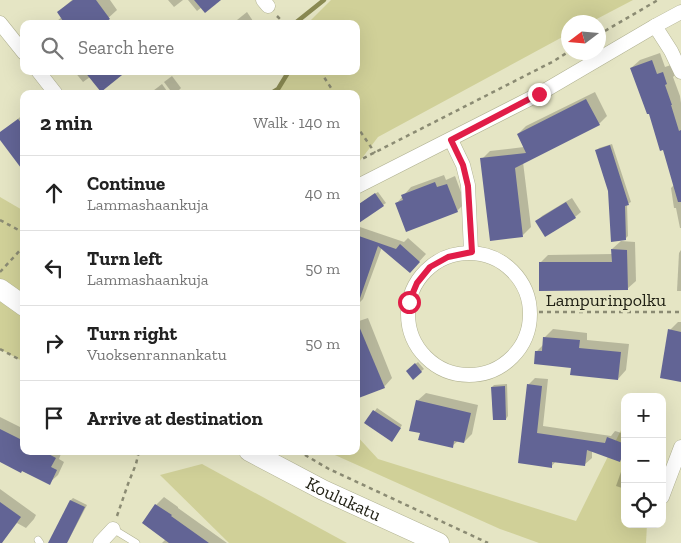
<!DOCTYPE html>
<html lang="en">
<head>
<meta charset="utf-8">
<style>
  :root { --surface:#fff; --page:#f2f2f2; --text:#222; --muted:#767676; --line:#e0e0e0 }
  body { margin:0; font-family:"Zilla Slab",serif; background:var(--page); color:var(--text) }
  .controls { position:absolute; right:15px; bottom:15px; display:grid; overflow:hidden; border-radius:10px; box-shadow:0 5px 20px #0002 }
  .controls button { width:45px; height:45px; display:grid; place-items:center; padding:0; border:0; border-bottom:1px solid var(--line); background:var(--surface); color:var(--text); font:25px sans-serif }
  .compass { position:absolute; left:561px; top:15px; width:45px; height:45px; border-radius:50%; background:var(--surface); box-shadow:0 5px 20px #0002; rotate:254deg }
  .stop { position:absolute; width:15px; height:15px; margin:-11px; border:4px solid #e11d48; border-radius:50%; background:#fff }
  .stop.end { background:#e11d48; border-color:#fff; box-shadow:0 1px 5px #0008 }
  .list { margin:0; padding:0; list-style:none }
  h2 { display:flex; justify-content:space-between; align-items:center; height:65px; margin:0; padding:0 20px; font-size:21px }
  h2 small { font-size:16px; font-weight:400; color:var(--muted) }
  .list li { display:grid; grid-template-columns:32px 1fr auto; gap:15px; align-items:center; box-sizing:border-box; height:75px; padding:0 20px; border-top:1px solid var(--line) }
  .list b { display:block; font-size:19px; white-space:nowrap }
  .list p { margin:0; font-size:16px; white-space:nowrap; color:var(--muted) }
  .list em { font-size:16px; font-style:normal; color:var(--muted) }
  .icon { flex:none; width:28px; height:28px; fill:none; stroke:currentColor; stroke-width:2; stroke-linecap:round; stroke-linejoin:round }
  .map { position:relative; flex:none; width:681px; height:543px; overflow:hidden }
  .search { position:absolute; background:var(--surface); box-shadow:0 5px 20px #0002; left:20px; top:20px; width:340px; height:55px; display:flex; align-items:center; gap:12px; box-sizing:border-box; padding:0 18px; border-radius:10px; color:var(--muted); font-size:19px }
  .panel { position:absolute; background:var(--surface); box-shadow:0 5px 20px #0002; left:20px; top:90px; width:340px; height:365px; border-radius:10px }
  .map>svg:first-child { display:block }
  .green { fill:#d0d098 }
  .shadow { fill:#0003 }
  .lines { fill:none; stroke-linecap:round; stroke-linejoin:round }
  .stream { stroke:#8a8a52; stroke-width:4.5 }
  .building { fill:#626495 }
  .lane-casing { stroke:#b1b292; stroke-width:8 }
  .street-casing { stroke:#b1b292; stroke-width:15 }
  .secondary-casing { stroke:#b1b292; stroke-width:21 }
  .path { stroke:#8b8b73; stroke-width:2.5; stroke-dasharray:4 4; stroke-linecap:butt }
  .lane { stroke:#fff; stroke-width:7 }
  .street { stroke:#fff; stroke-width:14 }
  .secondary { stroke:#fff; stroke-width:20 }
  .route { stroke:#e11d48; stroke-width:6 }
  .labels { text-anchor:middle; stroke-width:5; stroke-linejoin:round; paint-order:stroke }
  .street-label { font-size:18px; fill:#212115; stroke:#e5e5c4 }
</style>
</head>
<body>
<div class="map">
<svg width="681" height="543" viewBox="0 0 681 543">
  <rect width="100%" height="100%" fill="#e5e5c4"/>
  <g class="green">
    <polygon points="331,0 633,0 591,22 568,22 568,34 378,137 356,166 356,94 270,94 279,89 287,71 356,71 356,24 307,24"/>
    <polygon points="0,197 24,211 24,362 0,349"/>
    <polygon points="624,424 625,524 647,524 646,543 539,543 500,529 326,451 356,451 356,435 378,459 576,521"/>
    <polygon points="202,464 347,543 229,543 160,475"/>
  </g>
  <g class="shadow">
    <polygon points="72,0 110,0 117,10 106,20 109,24 53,24 62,17 58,12"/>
    <polygon points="168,0 183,0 174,7"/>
    <polygon points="188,0 219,0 202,7 197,11"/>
    <polygon points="247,12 255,24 232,24"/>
    <polygon points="660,53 665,67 671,65 675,75 673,77 680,96 681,103 681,228 680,228 676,208 674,208 671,188 674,185 664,149 631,68 640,60"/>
    <polygon points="74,71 123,71 90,77 83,82"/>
    <polygon points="172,76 181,88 175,94 173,94 164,82"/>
    <polygon points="162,84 169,94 149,94"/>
    <polygon points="595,92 607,116 599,124 523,162 531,227 523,235 482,159 490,151 524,147 518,134 526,126"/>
    <polygon points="24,114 24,170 0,138 0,133"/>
    <polygon points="612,144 631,202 627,204 628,236 626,238 597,150 599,148"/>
    <polygon points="444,175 446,180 455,176 465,203 457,211 396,204 411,187"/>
    <polygon points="378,192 386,203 383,205 356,206"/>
    <polygon points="572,198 581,212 575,217 537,222 542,216"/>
    <polygon points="357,226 404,242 408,238 426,254 417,264 382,247 363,299 356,306"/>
    <polygon points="621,241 635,242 636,281 627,289 540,263 548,255 613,254 612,249"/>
    <polygon points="681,250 681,291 677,291 679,253"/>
    <polygon points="368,318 392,378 384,387 356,322"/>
    <polygon points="678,322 681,322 681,380 670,330"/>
    <polygon points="553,329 587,333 587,340 629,344 626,370 618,379 572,367 537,351 544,344 544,338"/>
    <polygon points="418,362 424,369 413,378 407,371"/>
    <polygon points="535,378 548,379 543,426 611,436 615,431 625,434 625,455 619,461 592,451 592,458 584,465 556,461 551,467 520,462 528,385"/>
    <polygon points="507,384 508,416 506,419 492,387 494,385"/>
    <polygon points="426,393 478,405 472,434 464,442 458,441 452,446 417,401"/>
    <polygon points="377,408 402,425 394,438 366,423"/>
    <polygon points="0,417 24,429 24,451 62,451 59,459 64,462 58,475 49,483 0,461"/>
    <polygon points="625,467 625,489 616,486 622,469"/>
    <polygon points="0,489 36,515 34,519 26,528 17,523 4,539 0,536"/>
    <polygon points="164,497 178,507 178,508 227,543 162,543 166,539 143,523 156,505"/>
    <polygon points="73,498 87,505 67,543 56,543 51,540 71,500"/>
  </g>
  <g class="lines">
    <g class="stream">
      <polyline points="294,24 324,0"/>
      <polyline points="270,94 278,89 289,71"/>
    </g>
  </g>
  <g class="building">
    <polygon points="73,0 96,0 110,19 103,24 65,24 57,12"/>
    <polygon points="194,0 221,0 205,13"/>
    <polygon points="652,60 657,74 663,72 667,84 665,85 672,105 671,105 679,131 681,130 681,202 678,202 663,150 660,151 649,114 647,114 630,68"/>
    <polygon points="84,71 127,71 101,92"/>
    <polygon points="586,99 600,125 515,168 523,237 490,241 480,158 526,153 517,134"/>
    <polygon points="18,119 24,126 24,172 0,140 0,132"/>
    <polygon points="610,145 629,205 625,206 626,240 611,242 608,191 595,150"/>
    <polygon points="435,182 437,187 447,184 458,212 406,232 395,203 403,200 401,195"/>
    <polygon points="375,193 384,206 356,225 356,206"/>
    <polygon points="566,202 576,218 545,237 535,221"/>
    <polygon points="356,235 396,249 400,244 420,262 410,273 378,246 358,304 356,303"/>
    <polygon points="611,249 627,250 628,290 539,291 539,262 612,262"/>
    <polygon points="356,319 385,388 356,399"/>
    <polygon points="668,329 681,332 681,382 660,378"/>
    <polygon points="543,337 580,340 579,348 621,352 618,380 570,375 571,368 534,364 535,351 542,351"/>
    <polygon points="415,363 422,372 413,380 406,371"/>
    <polygon points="527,384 542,386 537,433 605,443 607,437 625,444 625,448 620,462 587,450 585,466 552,462 552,468 518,463"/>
    <polygon points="505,386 506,420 493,420 491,387"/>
    <polygon points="416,400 471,413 464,443 454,441 453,448 418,440 420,433 409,431"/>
    <polygon points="373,410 401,428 392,442 364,423"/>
    <polygon points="0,429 24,441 24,451 43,451 56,458 51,467 57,470 50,485 22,471 21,473 0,462"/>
    <polygon points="70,500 85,507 67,543 48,543"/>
    <polygon points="0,502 21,517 2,543 0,543"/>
    <polygon points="155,504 172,515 171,516 209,543 169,543 142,523"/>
  </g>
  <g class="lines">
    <g class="lane-casing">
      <g id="lane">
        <polyline points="113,529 136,543"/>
        <polyline points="38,540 40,543"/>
      </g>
    </g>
    <g class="street-casing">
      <g id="street">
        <polyline points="263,0 268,6"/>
        <polyline points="0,23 24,53"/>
        <polyline points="655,26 671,51 681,72"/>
        <polyline points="38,71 56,94"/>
        <polyline points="451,140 463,165 468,185 471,251"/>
        <polyline points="356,187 539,94 655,26 681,12"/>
        <circle cx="469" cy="314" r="61"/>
        <polyline points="662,497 681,447"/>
        <polyline points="100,543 113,529"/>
      </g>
    </g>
    <g class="secondary-casing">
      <g id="secondary">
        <polyline points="0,289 24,306"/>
        <path id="s1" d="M249 451 323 490 439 543"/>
      </g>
    </g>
    <g class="path">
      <polyline points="277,16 285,24"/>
      <polyline points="598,35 658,0"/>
      <polyline points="320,71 335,94"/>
      <polyline points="356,125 375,153"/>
      <polyline points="356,162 554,61 568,52"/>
      <polyline points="0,220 24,233"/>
      <polyline points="0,272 24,246"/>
      <polyline points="531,312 681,312"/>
      <polyline points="0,349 24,362"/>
      <polyline points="298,451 329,469 488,543"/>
      <polyline points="117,516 128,484 136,464 139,451"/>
    </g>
    <use href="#lane" class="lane"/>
    <use href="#street" class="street"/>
    <use href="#secondary" class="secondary"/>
  </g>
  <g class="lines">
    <polyline class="route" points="409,302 417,283 430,267 448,257 472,252 468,186 463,165 451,140 539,94"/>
  </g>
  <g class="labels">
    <g class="street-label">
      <text x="606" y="306">Lampurinpolku</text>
      <text dy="6" stroke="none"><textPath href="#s1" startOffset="106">Koulukatu</textPath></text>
    </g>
  </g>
</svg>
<div class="controls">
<button>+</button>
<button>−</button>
<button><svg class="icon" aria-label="locate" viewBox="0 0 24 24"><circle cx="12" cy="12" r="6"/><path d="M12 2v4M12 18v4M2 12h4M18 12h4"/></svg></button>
</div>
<svg class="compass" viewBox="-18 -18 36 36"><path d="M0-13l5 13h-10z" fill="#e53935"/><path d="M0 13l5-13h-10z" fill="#767676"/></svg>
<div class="stop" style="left:409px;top:302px"></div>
<div class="stop end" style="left:539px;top:94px"></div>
<div class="search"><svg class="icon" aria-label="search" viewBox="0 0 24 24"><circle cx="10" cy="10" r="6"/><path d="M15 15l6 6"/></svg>Search here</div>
<section class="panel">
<h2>2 min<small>Walk · 140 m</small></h2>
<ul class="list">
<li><svg class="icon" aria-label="ahead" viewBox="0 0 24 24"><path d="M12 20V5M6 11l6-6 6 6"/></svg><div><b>Continue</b><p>Lammashaankuja</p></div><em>40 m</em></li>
<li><svg class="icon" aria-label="left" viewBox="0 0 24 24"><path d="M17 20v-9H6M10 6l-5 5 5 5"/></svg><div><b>Turn left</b><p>Lammashaankuja</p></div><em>50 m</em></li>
<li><svg class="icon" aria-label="right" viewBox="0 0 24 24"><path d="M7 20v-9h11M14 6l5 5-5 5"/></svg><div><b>Turn right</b><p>Vuoksenrannankatu</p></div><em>50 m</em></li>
<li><svg class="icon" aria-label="arrive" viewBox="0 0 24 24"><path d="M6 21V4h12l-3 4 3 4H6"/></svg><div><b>Arrive at destination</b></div></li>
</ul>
</section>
</div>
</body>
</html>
